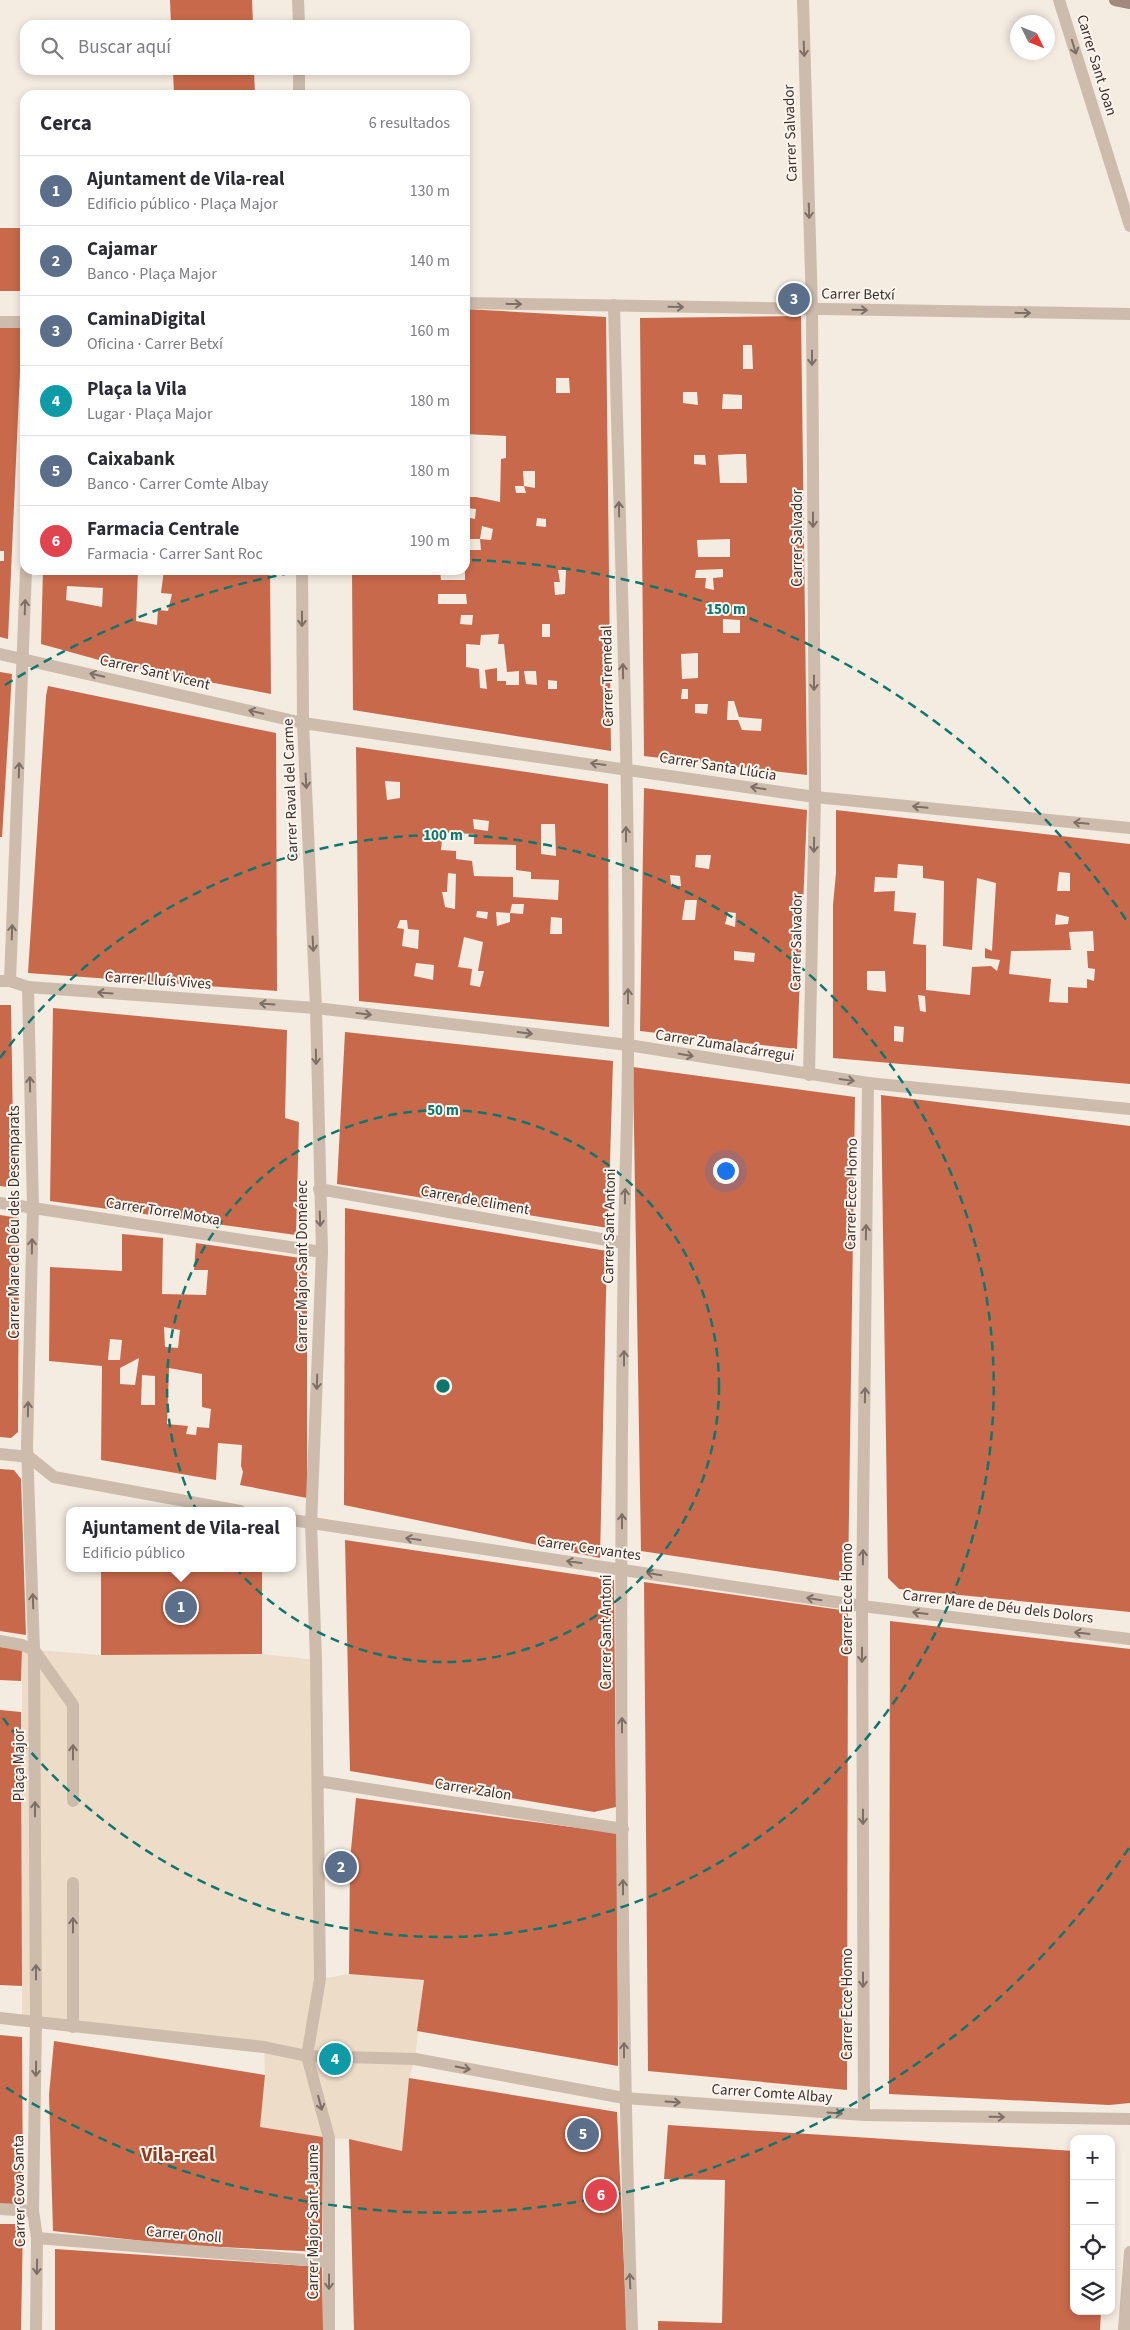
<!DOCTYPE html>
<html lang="es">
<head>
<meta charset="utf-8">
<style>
  :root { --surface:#fff; --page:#f7f7f7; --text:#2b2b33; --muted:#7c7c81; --line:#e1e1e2; --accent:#1f5a5e }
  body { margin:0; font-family:"Source Sans 3",sans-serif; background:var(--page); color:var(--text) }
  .controls { position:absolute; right:15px; bottom:15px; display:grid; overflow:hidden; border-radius:10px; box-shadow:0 2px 8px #0003 }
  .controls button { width:45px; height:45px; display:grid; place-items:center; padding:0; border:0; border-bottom:1px solid var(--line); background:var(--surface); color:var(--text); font:25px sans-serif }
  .compass { position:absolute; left:1010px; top:15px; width:45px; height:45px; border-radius:50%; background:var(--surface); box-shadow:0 2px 8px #0003; rotate:133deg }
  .you { position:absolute; left:725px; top:1170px; width:18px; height:18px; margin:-12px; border:4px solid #fff; border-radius:50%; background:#1a73e8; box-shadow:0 0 0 8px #1a73e833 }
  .badge { display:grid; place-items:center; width:32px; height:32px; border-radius:50%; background:var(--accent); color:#fff; font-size:16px; font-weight:700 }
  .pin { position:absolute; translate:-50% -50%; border:2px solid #fff; box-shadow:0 1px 5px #0006 }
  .popup { position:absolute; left:66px; top:1507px; width:230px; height:65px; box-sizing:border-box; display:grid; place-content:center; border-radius:10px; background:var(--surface); filter:drop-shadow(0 1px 4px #0005); font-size:16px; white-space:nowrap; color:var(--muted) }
  .popup b { font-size:19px; color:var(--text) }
  .popup::after { content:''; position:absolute; left:50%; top:100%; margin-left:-10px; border:10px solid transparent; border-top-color:var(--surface) }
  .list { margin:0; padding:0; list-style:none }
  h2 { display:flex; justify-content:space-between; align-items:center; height:65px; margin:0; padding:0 20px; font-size:21px }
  h2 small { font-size:16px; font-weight:400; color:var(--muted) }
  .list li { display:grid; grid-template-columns:32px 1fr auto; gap:15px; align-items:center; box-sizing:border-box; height:70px; padding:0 20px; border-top:1px solid var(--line) }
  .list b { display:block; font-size:19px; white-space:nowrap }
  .list p { margin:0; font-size:16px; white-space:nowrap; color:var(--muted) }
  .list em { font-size:16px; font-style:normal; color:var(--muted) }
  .icon { flex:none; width:28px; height:28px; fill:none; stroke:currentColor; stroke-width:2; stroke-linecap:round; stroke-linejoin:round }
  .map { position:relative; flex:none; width:1130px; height:2330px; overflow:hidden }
  .search { position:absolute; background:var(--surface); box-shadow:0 2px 8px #0003; left:20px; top:20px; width:450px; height:55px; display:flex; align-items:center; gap:12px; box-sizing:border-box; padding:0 18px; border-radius:15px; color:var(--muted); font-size:19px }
  .panel { position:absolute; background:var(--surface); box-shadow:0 2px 8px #0003; left:20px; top:90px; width:450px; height:485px; border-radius:15px }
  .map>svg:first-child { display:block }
  .plaza { fill:#ecdcc8 }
  .building { fill:#c8694b; fill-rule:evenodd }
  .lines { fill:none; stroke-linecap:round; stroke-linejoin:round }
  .lane { stroke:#cdbbac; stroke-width:12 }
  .street { stroke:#cdbbac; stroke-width:12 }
  .secondary { stroke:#a18a7d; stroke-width:12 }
  .oneway { stroke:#7d6f65 }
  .ring { fill:none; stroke:#0f766e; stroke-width:2.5; stroke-dasharray:9 6 }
  .labels { text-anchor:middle; stroke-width:4; stroke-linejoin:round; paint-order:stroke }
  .street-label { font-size:15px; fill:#3b302b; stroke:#fbf5ee }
  .district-label { font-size:20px; font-weight:bold; fill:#8c3b22; stroke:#fbf5ee }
  .centre { fill:#0f766e; stroke:#fbf5ee; stroke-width:2.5 }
  .ring-label { font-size:15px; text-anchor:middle; font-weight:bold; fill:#0f766e; stroke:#fbf5ee; stroke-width:4; stroke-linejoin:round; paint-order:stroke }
</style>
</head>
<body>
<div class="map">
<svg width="1130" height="2330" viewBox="0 0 1130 2330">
  <rect width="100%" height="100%" fill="#f4ebe1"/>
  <polygon class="plaza" points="22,1649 101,1655 262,1654 316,1660 321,1979 349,1974 424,1980 415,2059 409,2078 402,2151 349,2139 329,2138 260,2127 265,2075 264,2047 22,2020"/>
  <g class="building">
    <polygon points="170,0 252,0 253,25 171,25"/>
    <polygon points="173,70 254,70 255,95 174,95"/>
    <rect x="0" y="228" width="25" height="63"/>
    <path d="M465 309 606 317 611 751 353 710 352 570H440L441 580H465V517L475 519 476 509 465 508V497H476L500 502 501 459 506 458V436L465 434ZM556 378H569L570 393H556ZM523 471H535V488L524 486 526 493H516L515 486H524ZM537 518 546 519V527L536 526ZM482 526 493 529 491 540 480 539 481 550H468L467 539H480ZM558 570H566L565 594 555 595 554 582H560ZM438 594H466L467 604H438ZM461 615H473L472 625 460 624ZM542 624H550V637H542ZM499 634 498 644H504L507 672 519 671V685H506V681H497V668L485 670 487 689 480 688 479 669 466 667V644L480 645 481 635ZM524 671H536L537 685 526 684ZM548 680 557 681V689H548Z"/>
    <path d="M801 316 807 775 644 756 640 318ZM743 345H752L753 369H743ZM683 392H697L698 405 683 403ZM723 394 742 395V409H722ZM738 454H746L747 483H720L718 455ZM694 455H705L706 465 694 464ZM730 539V557H698L697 540ZM723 569V577L713 578 714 590 705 588 706 578H695L696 570ZM723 619 740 620V633H723ZM698 653V678L682 679 681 654ZM682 689H688V699H681ZM728 701H734L739 717 762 719 761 731 742 730 738 720H727ZM695 704H708L707 714 695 713Z"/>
    <polygon points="0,327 22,327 8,639 0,637 0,561 4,561 4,551 0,551"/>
    <path d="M43 570H138L136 621 157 625 158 610 168 611 172 594 161 593 164 570H270L271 694 110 663 41 644ZM67 586 103 588 102 607 66 600Z"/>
    <polygon points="0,672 12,674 2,837 0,837"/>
    <polygon points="48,686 276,733 277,991 28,973 46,696"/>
    <path d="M356 747 608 784 609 1027 359 1001ZM385 781 400 782V798L387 800ZM473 819 489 821 488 831 474 829ZM541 824H555L556 856 541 854ZM435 832 474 834V844L516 845V870L531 872V879L559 880 558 900 513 897V877L474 876 472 861 456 859V851L441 850 442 840H436ZM448 873 456 874 455 909 445 907 442 892H447ZM512 904H524L523 914 510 913V922L497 926 496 912 510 913ZM477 911 488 912 487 919 476 917ZM551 917 562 918V934H550ZM400 920H407L408 929 419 930 418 949 402 946 404 929 397 928ZM464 937 483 942 478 971H484L480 987 470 985 472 969 458 967ZM416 963 434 965 433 980 414 976Z"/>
    <path d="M644 788 807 810 797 1049 640 1031ZM696 855H711L709 869 695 867ZM670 875 680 876 681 886 671 885ZM685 900H697L695 920H682ZM728 912 736 913 735 927 725 924ZM734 951 755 953 754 962 734 960Z"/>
    <path d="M836 810 1130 844V1084L833 1058V905L836 873ZM898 864 923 866V878L944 881 943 946 972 950 977 878 996 883 992 951 985 948V958L1000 960 997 971 991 966 972 967 970 995 926 990V945L913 944 916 913 894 911 895 891 874 892 875 877 897 878ZM1059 872 1070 873V891H1057ZM1056 914 1069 917 1068 924 1055 925ZM1093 931 1094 951H1087L1088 968 1095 969 1094 981 1087 979V988L1068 987V1003L1049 1002 1051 979 1009 974 1011 951 1071 950 1069 932ZM867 971H885L886 992 867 990ZM918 995 925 996 926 1012 920 1011ZM894 1026 904 1027 903 1042 894 1041Z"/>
    <polygon points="0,1005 11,1005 14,1188 0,1186"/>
    <polygon points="53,1008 287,1030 285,1118 299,1122 296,1235 50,1201"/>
    <polygon points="345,1032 613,1061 608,1228 337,1184"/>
    <polygon points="633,1067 855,1097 848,1582 641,1551"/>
    <polygon points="881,1095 1130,1126 1130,1612 899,1589 888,1578"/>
    <polygon points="345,1208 607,1251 600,1558 344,1505"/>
    <polygon points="0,1215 19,1218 18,1432 11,1438 0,1437"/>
    <path d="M122 1234 163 1238 162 1294 206 1295 208 1270H194L196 1243 307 1259V1498L240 1485 243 1472 241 1466 242 1445 218 1443 216 1480 101 1460 102 1366 49 1361 50 1267 122 1271ZM164 1327 180 1330 178 1348 165 1347ZM110 1339 122 1340 120 1360H108ZM139 1358 135 1385 120 1384V1368ZM169 1368 202 1374V1407L211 1409 209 1428 197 1427 196 1435 186 1434 188 1426 167 1424ZM142 1375 155 1376V1405H141Z"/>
    <polygon points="0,1469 14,1470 21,1479 26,1635 0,1631"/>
    <polygon points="345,1540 614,1580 616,1807 594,1812 350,1771"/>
    <polygon points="101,1568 262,1568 262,1654 101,1655"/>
    <polygon points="644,1582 848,1611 847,2090 648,2071"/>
    <polygon points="890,1621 1130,1649 1130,2103 1109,2105 889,2094"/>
    <polygon points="0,1647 22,1649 21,1681 0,1680"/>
    <polygon points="0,1710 21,1712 22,1986 0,1985"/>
    <polygon points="356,1798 617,1833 618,2066 417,2031 424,1980 349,1974 350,1860"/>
    <polygon points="0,2035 22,2037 23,2205 0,2204"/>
    <polygon points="54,2041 265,2075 260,2127 323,2137 322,2252 180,2245 53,2231 49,2095"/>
    <polygon points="409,2078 617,2112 627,2330 354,2330 349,2139 402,2151"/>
    <polygon points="668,2125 1074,2151 1074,2311 1101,2311 1100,2330 658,2330 658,2321 722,2323 725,2180 664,2179"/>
    <polygon points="0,2224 23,2224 21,2330 0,2330"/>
    <polygon points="55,2249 322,2267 323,2330 55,2330"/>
  </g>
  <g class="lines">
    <g class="lane">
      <polyline points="34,1650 73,1705 73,1801"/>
      <polyline points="73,2027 73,1883"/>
    </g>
    <g class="street">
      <polyline points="298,0 299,25"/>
      <polyline points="803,0 812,309 815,797 809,1075"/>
      <polyline points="1059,0 1130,226"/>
      <polyline points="299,70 299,95"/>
      <polyline points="465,303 1130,314"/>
      <path d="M614 305C620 553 631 801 628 1048 628 1112 625 1177 624 1241 619 1604 620 1967 632 2330"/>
      <polyline points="0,322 25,322"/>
      <polyline points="302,570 303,723 316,1008 322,1252 311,1524 316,1660 320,1979 307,2056 329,2138 329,2330"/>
      <polyline points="0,654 303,723 815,797 1130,828"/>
      <polyline points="0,981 10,981 28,987 316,1008 628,1045 868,1083 1130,1109"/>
      <polyline points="10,981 26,570"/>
      <polyline points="28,987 33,1208 27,1446 34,1650 36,2021 33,2211 37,2238 36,2330"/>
      <polyline points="319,1189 624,1243"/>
      <polyline points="0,1203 322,1252"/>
      <polyline points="0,1454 29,1457"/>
      <polyline points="29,1457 54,1477 240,1511"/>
      <polyline points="292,1520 862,1606 1130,1639"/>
      <polyline points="0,1641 22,1645 34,1650"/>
      <polyline points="318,1781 623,1829"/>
      <polyline points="0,2018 264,2047 307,2056 415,2059 624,2098 864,2115 1130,2119"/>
      <polyline points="864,2115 862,1606 868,1083"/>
      <polyline points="0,2209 33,2211"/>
      <polyline points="37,2238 329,2262"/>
      <polyline points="1124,2330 1130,2252"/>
    </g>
    <polyline class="secondary" points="1115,0 1130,3"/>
  </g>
  <defs><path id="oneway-shaft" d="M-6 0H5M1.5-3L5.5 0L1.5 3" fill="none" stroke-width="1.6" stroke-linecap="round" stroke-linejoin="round" transform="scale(1.25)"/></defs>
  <g class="oneway">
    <use href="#oneway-shaft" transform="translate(1074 47) rotate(73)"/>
    <use href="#oneway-shaft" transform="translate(804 49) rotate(88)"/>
    <use href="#oneway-shaft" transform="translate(809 211) rotate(88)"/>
    <use href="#oneway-shaft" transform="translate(514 304) rotate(1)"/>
    <use href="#oneway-shaft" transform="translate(676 307) rotate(1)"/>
    <use href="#oneway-shaft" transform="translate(860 310) rotate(1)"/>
    <use href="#oneway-shaft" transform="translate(1023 313) rotate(1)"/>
    <use href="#oneway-shaft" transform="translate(812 358) rotate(90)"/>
    <use href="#oneway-shaft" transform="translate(619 509) rotate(-91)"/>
    <use href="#oneway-shaft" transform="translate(813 520) rotate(90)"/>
    <use href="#oneway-shaft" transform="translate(25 607) rotate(-88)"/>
    <use href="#oneway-shaft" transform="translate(302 619) rotate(90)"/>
    <use href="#oneway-shaft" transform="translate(623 671) rotate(-91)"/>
    <use href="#oneway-shaft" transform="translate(97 675) rotate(-167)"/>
    <use href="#oneway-shaft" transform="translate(814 683) rotate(90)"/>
    <use href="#oneway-shaft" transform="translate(256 712) rotate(-167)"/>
    <use href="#oneway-shaft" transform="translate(598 764) rotate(-172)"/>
    <use href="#oneway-shaft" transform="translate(19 770) rotate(-88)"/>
    <use href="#oneway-shaft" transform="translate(306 781) rotate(87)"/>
    <use href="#oneway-shaft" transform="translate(758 788) rotate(-171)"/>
    <use href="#oneway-shaft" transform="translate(920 807) rotate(-174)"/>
    <use href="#oneway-shaft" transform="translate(1081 823) rotate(-174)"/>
    <use href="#oneway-shaft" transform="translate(626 834) rotate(-90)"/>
    <use href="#oneway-shaft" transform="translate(814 845) rotate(91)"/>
    <use href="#oneway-shaft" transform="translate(12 932) rotate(-88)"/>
    <use href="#oneway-shaft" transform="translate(313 944) rotate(87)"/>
    <use href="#oneway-shaft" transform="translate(105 993) rotate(-176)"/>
    <use href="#oneway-shaft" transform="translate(628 996) rotate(-90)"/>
    <use href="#oneway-shaft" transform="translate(267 1004) rotate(-176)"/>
    <use href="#oneway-shaft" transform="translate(364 1014) rotate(7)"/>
    <use href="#oneway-shaft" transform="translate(525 1033) rotate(7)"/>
    <use href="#oneway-shaft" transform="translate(686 1055) rotate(9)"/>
    <use href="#oneway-shaft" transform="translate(316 1057) rotate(89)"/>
    <use href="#oneway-shaft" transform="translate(847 1080) rotate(8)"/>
    <use href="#oneway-shaft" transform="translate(30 1084) rotate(-91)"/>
    <use href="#oneway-shaft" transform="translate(625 1196) rotate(-89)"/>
    <use href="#oneway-shaft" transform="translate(320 1219) rotate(88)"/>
    <use href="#oneway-shaft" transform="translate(866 1232) rotate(-89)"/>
    <use href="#oneway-shaft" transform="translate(32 1246) rotate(-89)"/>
    <use href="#oneway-shaft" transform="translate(624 1358) rotate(-90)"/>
    <use href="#oneway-shaft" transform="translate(317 1382) rotate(92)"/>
    <use href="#oneway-shaft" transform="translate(865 1395) rotate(-89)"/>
    <use href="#oneway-shaft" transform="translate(28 1409) rotate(-89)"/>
    <use href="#oneway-shaft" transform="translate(622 1521) rotate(-90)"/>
    <use href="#oneway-shaft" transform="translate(413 1539) rotate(-172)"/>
    <use href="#oneway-shaft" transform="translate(863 1557) rotate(-89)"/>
    <use href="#oneway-shaft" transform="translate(574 1562) rotate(-172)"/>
    <use href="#oneway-shaft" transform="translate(654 1574) rotate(-171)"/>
    <use href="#oneway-shaft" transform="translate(814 1599) rotate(-171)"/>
    <use href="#oneway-shaft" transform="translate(33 1601) rotate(-92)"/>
    <use href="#oneway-shaft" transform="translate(920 1613) rotate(-173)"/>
    <use href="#oneway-shaft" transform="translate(1082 1633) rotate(-173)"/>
    <use href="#oneway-shaft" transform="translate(862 1655) rotate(90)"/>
    <use href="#oneway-shaft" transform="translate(622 1725) rotate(-90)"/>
    <use href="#oneway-shaft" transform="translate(73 1752) rotate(-90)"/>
    <use href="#oneway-shaft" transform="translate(35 1809) rotate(-90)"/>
    <use href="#oneway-shaft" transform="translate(863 1817) rotate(90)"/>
    <use href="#oneway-shaft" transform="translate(623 1887) rotate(-90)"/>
    <use href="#oneway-shaft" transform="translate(73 1925) rotate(-90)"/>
    <use href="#oneway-shaft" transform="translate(36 1972) rotate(-90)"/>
    <use href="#oneway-shaft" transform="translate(863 1980) rotate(90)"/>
    <use href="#oneway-shaft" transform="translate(624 2050) rotate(-90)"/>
    <use href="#oneway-shaft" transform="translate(463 2068) rotate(11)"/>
    <use href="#oneway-shaft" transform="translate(36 2069) rotate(91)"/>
    <use href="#oneway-shaft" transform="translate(673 2102) rotate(4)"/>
    <use href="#oneway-shaft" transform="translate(320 2103) rotate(75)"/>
    <use href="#oneway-shaft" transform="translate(835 2113) rotate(4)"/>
    <use href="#oneway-shaft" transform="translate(997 2117) rotate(1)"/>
    <use href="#oneway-shaft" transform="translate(37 2267) rotate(91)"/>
    <use href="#oneway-shaft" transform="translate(630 2281) rotate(-92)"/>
    <use href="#oneway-shaft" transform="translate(329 2282) rotate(90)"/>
  </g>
  <g class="ring">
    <circle cx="443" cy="1386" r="276"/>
    <path d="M0 1058A551 551 0 1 1 0 1714"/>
    <path d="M1129 1848A827 827 0 0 1 5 2087M5 685A827 827 0 0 1 307 570M472 560A827 827 0 0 1 1129 924"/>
  </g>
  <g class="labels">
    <g class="street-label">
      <text transform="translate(1097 65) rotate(73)" y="5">Carrer Sant Joan</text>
      <text transform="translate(790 133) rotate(-92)" y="5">Carrer Salvador</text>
      <text transform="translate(858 294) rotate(1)" y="5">Carrer Betxí</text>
      <text transform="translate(797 538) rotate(-90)" y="5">Carrer Salvador</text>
      <text transform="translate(155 672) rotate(13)" y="5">Carrer Sant Vicent</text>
      <text transform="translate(607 676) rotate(-91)" y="5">Carrer Tremedal</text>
      <text transform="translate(718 766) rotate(9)" y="5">Carrer Santa Llúcia</text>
      <text transform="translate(290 790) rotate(-92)" y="5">Carrer Raval del Carme</text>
      <text transform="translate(796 942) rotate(-89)" y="5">Carrer Salvador</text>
      <text transform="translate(158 980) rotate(4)" y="5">Carrer Lluís Vives</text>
      <text transform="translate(725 1045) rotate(9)" y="5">Carrer Zumalacárregui</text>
      <text transform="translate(851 1194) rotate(-89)" y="5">Carrer Ecce Homo</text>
      <text transform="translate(475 1200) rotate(10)" y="5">Carrer de Climent</text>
      <text transform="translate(163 1211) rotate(9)" y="5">Carrer Torre Motxa</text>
      <text transform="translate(14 1222) rotate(-90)" y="5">Carrer Mare de Déu dels Desemparats</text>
      <text transform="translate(609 1226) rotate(-89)" y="5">Carrer Sant Antoni</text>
      <text transform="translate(302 1266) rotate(-90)" y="5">Carrer Major Sant Doménec</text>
      <text transform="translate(589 1548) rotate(8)" y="5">Carrer Cervantes</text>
      <text transform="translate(847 1599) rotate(-90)" y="5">Carrer Ecce Homo</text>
      <text transform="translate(998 1606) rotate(7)" y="5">Carrer Mare de Déu dels Dolors</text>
      <text transform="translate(606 1632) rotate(-90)" y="5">Carrer Sant Antoni</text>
      <text transform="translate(19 1765) rotate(-90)" y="5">Plaça Major</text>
      <text transform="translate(473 1789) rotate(9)" y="5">Carrer Zalon</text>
      <text transform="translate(847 2004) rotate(-90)" y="5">Carrer Ecce Homo</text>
      <text transform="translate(772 2093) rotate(4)" y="5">Carrer Comte Albay</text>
      <text transform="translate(19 2191) rotate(-91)" y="5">Carrer Cova Santa</text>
      <text transform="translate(313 2222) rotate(-90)" y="5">Carrer Major Sant Jaume</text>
      <text transform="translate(184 2234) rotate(5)" y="5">Carrer Onoll</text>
    </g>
    <g class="district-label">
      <text x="178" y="2161">Vila-real</text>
    </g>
  </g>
  <circle cx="443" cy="1386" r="8" class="centre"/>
  <g class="ring-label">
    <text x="726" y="614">150 m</text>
    <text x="443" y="840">100 m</text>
    <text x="443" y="1115">50 m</text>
  </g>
</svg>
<div class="controls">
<button>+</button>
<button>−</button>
<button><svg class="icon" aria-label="locate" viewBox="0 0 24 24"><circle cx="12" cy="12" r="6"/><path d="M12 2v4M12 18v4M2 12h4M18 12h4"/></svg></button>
<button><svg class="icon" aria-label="layers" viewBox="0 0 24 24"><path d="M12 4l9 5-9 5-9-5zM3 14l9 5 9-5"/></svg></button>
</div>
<svg class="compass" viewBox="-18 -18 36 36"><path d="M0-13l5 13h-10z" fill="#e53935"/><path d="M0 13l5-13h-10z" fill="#7c7c81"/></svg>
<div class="you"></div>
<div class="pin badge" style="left:181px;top:1607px;background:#5c6f8a">1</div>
<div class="popup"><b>Ajuntament de Vila-real</b>Edificio público</div>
<div class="pin badge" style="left:341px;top:1867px;background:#5c6f8a">2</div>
<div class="pin badge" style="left:794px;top:299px;background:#5c6f8a">3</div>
<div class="pin badge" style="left:335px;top:2059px;background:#0f9aa8">4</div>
<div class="pin badge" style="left:583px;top:2134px;background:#5c6f8a">5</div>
<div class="pin badge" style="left:601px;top:2195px;background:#e0444e">6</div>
<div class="search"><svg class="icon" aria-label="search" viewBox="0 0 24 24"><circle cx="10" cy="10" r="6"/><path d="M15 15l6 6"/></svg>Buscar aquí</div>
<section class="panel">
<h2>Cerca<small>6 resultados</small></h2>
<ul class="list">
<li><span class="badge" style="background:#5c6f8a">1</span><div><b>Ajuntament de Vila-real</b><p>Edificio público · Plaça Major</p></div><em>130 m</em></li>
<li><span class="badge" style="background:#5c6f8a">2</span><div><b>Cajamar</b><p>Banco · Plaça Major</p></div><em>140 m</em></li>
<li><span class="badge" style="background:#5c6f8a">3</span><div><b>CaminaDigital</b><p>Oficina · Carrer Betxí</p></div><em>160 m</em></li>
<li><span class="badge" style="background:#0f9aa8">4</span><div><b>Plaça la Vila</b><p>Lugar · Plaça Major</p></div><em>180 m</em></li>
<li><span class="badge" style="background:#5c6f8a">5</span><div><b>Caixabank</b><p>Banco · Carrer Comte Albay</p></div><em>180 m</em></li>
<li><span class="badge" style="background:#e0444e">6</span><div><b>Farmacia Centrale</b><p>Farmacia · Carrer Sant Roc</p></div><em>190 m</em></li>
</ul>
</section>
</div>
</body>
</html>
